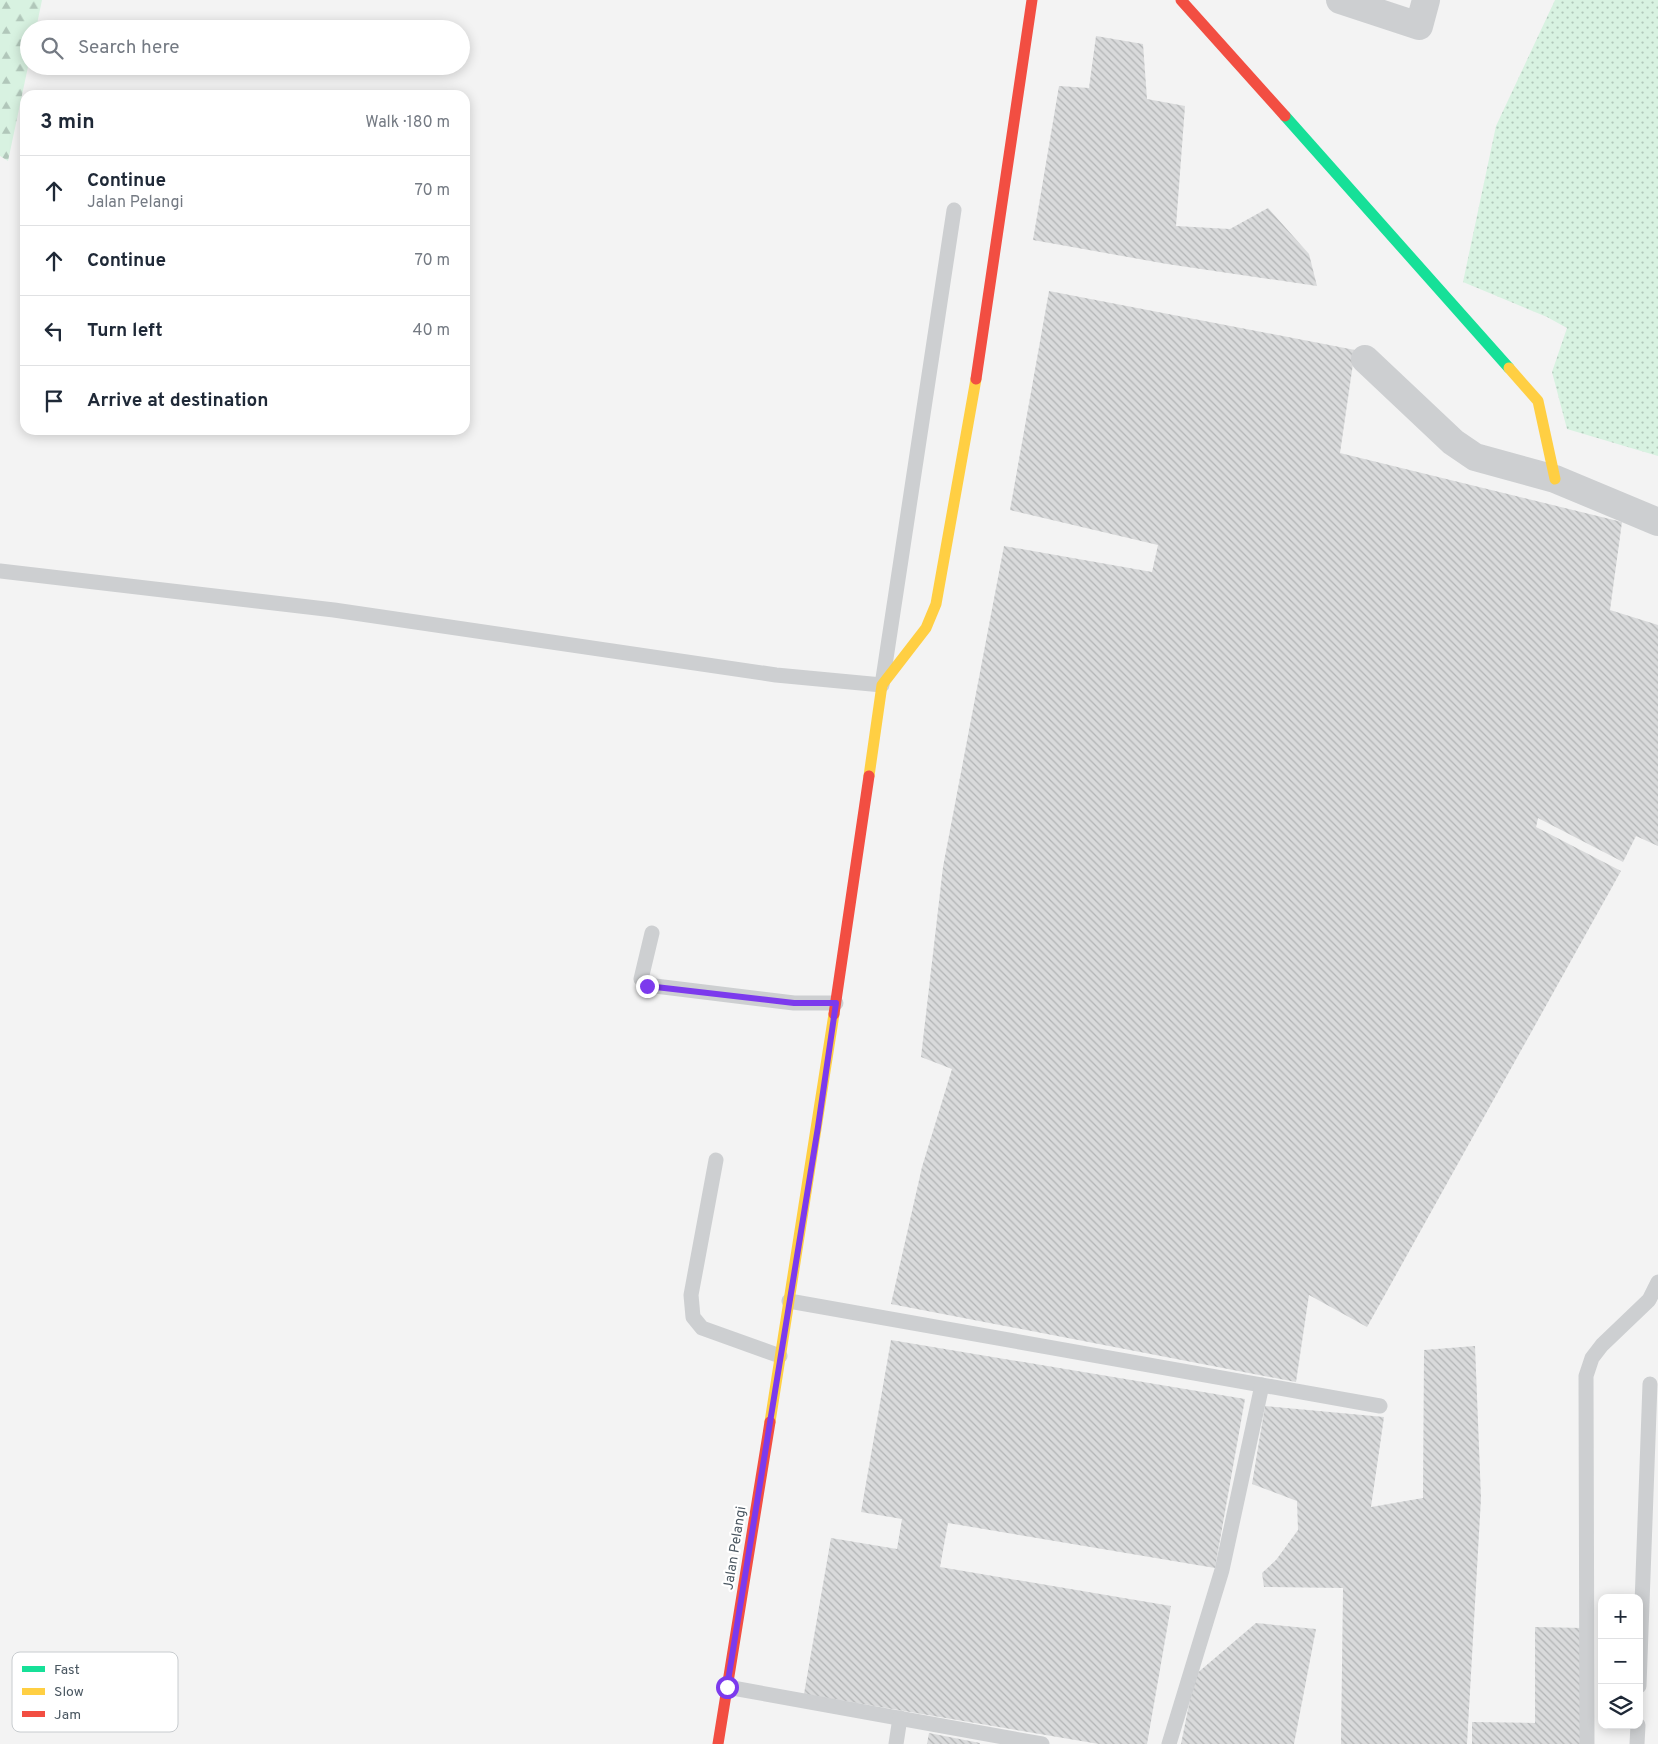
<!DOCTYPE html>
<html lang="en">
<head>
<meta charset="utf-8">
<style>
  :root { --surface:#fff; --page:#f6f6f7; --text:#1f2937; --muted:#747a83; --line:#e0e1e3 }
  body { margin:0; font-family:Overpass,sans-serif; background:var(--page); color:var(--text) }
  .controls { position:absolute; right:15px; bottom:15px; display:grid; overflow:hidden; border-radius:10px; box-shadow:0 2px 12px #0003 }
  .controls button { width:45px; height:45px; display:grid; place-items:center; padding:0; border:0; border-bottom:1px solid var(--line); background:var(--surface); color:var(--text); font:25px sans-serif }
  .stop { position:absolute; width:15px; height:15px; margin:-11px; border:4px solid #7c3aed; border-radius:50%; background:#fff }
  .stop.end { background:#7c3aed; border-color:#fff; box-shadow:0 1px 5px #0008 }
  .list { margin:0; padding:0; list-style:none }
  h2 { display:flex; justify-content:space-between; align-items:center; height:65px; margin:0; padding:0 20px; font-size:21px }
  h2 small { font-size:16px; font-weight:400; color:var(--muted) }
  .list li { display:grid; grid-template-columns:32px 1fr auto; gap:15px; align-items:center; box-sizing:border-box; height:70px; padding:0 20px; border-top:1px solid var(--line) }
  .list b { display:block; font-size:19px; white-space:nowrap }
  .list p { margin:0; font-size:16px; white-space:nowrap; color:var(--muted) }
  .list em { font-size:16px; font-style:normal; color:var(--muted) }
  .icon { flex:none; width:28px; height:28px; fill:none; stroke:currentColor; stroke-width:2; stroke-linecap:round; stroke-linejoin:round }
  .map { position:relative; flex:none; width:1658px; height:1744px; overflow:hidden }
  .search { position:absolute; background:var(--surface); box-shadow:0 2px 12px #0003; left:20px; top:20px; width:450px; height:55px; display:flex; align-items:center; gap:12px; box-sizing:border-box; padding:0 18px; border-radius:28px; color:var(--muted); font-size:19px }
  .panel { position:absolute; background:var(--surface); box-shadow:0 2px 12px #0003; left:20px; top:90px; width:450px; height:345px; border-radius:15px }
  .map>svg:first-child { display:block }
  .grass { fill:url(#grass-dots) }
  .forest { fill:url(#forest-firs) }
  .building { fill:url(#building-back-hatch) }
  .lines { fill:none; stroke-linecap:round; stroke-linejoin:round }
  .lane { stroke:#cdcfd1; stroke-width:15 }
  .street { stroke:#cdcfd1; stroke-width:28 }
  .fast { stroke:#16e098; stroke-width:11 }
  .slow { stroke:#ffcf43; stroke-width:11 }
  .jam { stroke:#f24e42; stroke-width:11 }
  .route { stroke:#7c3aed; stroke-width:6 }
  .labels { text-anchor:middle; stroke-width:4.5; stroke-linejoin:round; paint-order:stroke }
  .street-label { font-size:14px; fill:#495660; stroke:#fff }
  .key { fill:#fff; stroke:#c8cccf; stroke-width:1 }
  .key-label { font-size:14px; fill:#495660 }
</style>
</head>
<body>
<div class="map">
<svg width="1658" height="1744" viewBox="0 0 1658 1744">
  <defs>
    <pattern id="grass-dots" width="8" height="8" patternUnits="userSpaceOnUse" patternTransform="scale(1.25)"><rect width="8" height="8" fill="#d8f2e1"/><path d="M2 2h.1M6 6h.1" fill="none" stroke="#b1c7ba" stroke-width="1.8" stroke-linecap="round"/></pattern>
    <pattern id="forest-firs" width="22" height="20" patternUnits="userSpaceOnUse" patternTransform="scale(1.25)"><rect width="22" height="20" fill="#d8f2e1"/><path d="M5 1l3.5 6h-7zM16 11l3.5 6h-7z" fill="#b1c7ba"/></pattern>
    <pattern id="building-back-hatch" width="6" height="6" patternUnits="userSpaceOnUse" patternTransform="scale(1.25)"><rect width="6" height="6" fill="#d9dadb"/><path d="M-1 5l2 2M0 0l6 6M5-1l2 2" fill="none" stroke="#b2b4b5"/></pattern>
  </defs>
  <rect width="100%" height="100%" fill="#f3f3f3"/>
  <polygon class="grass" points="1555,0 1658,0 1658,456 1567,429 1552,372 1567,328 1547,317 1463,282 1496,126"/>
  <polygon class="forest" points="0,0 42,0 36,29 29,29 29,62 8,161 0,156"/>
  <g class="building">
    <polygon points="1096,36 1143,44 1147,99 1185,106 1176,226 1230,229 1268,208 1309,254 1317,286 1167,264 1033,240 1059,86 1089,88"/>
    <polygon points="1049,291 1355,350 1340,453 1622,522 1610,610 1658,625 1658,846 1636,836 1623,862 1538,818 1536,827 1621,871 1367,1327 1309,1295 1296,1382 891,1304 922,1167 952,1069 921,1057 943,867 1004,546 1152,572 1158,545 1010,510"/>
    <polygon points="891,1340 1245,1399 1215,1568 948,1523 940,1567 1171,1606 1147,1744 1099,1744 804,1694 831,1538 897,1549 902,1519 861,1512"/>
    <polygon points="1475,1346 1481,1498 1467,1744 1341,1744 1343,1588 1264,1587 1262,1573 1276,1560 1298,1530 1297,1501 1252,1484 1265,1406 1384,1417 1371,1507 1423,1498 1424,1350"/>
    <polygon points="1256,1623 1316,1629 1294,1744 1181,1744 1195,1675"/>
    <polygon points="1535,1627 1584,1628 1583,1744 1472,1744 1472,1722 1535,1723"/>
    <polygon points="929,1733 980,1743 980,1744 927,1744"/>
  </g>
  <g class="lines">
    <g class="lane">
      <polyline points="0,571 334,610 776,675 882,685 954,210"/>
      <polyline points="652,933 641,979 647,985 794,1003 836,1003"/>
      <polyline points="716,1160 691,1295 693,1317 702,1328 780,1356"/>
      <polyline points="789,1301 1380,1406"/>
      <polyline points="1639,1686 1650,1384"/>
      <polyline points="727,1687 1042,1744"/>
      <polyline points="896,1744 900,1718"/>
      <polyline points="1169,1744 1222,1570 1262,1385"/>
      <polyline points="1587,1744 1586,1376 1592,1358 1602,1345 1649,1300 1658,1282"/>
      <polyline points="1637,1744 1638,1725"/>
    </g>
    <g class="street">
      <polyline points="1340,0 1419,26 1426,0"/>
      <polyline points="1365,359 1453,442 1475,457 1555,479 1658,522"/>
    </g>
    <polyline class="fast" points="1285,116 1509,368"/>
    <g class="slow">
      <polyline points="1509,368 1538,401 1555,479"/>
      <polyline points="869,776 882,685 926,628 936,604 976,379"/>
      <polyline points="770,1422 834,1014"/>
    </g>
    <g class="jam">
      <polyline points="1181,0 1285,116"/>
      <polyline points="976,379 1032,0"/>
      <polyline points="834,1014 869,776"/>
      <polyline points="718,1744 770,1422"/>
    </g>
  </g>
  <g class="lines">
    <polyline class="route" points="647,986 794,1003 836,1003 818,1127 727,1687"/>
  </g>
  <g class="labels">
    <g class="street-label">
      <text transform="translate(734 1548) rotate(-81)" y="5">Jalan Pelangi</text>
    </g>
  </g>
  <rect x="12" y="1652" width="166" height="80" rx="8" class="key"/>
  <rect x="22" y="1666" width="23" height="6" fill="#16e098"/>
  <rect x="22" y="1688" width="23" height="7" fill="#ffcf43"/>
  <rect x="22" y="1711" width="23" height="6" fill="#f24e42"/>
  <g class="key-label">
    <text x="54" y="1674">Fast</text>
    <text x="54" y="1696">Slow</text>
    <text x="54" y="1719">Jam</text>
  </g>
</svg>
<div class="controls">
<button>+</button>
<button>−</button>
<button><svg class="icon" aria-label="layers" viewBox="0 0 24 24"><path d="M12 4l9 5-9 5-9-5zM3 14l9 5 9-5"/></svg></button>
</div>
<div class="stop" style="left:727px;top:1687px"></div>
<div class="stop end" style="left:647px;top:986px"></div>
<div class="search"><svg class="icon" aria-label="search" viewBox="0 0 24 24"><circle cx="10" cy="10" r="6"/><path d="M15 15l6 6"/></svg>Search here</div>
<section class="panel">
<h2>3 min<small>Walk · 180 m</small></h2>
<ul class="list">
<li><svg class="icon" aria-label="ahead" viewBox="0 0 24 24"><path d="M12 20V5M6 11l6-6 6 6"/></svg><div><b>Continue</b><p>Jalan Pelangi</p></div><em>70 m</em></li>
<li><svg class="icon" aria-label="ahead" viewBox="0 0 24 24"><path d="M12 20V5M6 11l6-6 6 6"/></svg><div><b>Continue</b></div><em>70 m</em></li>
<li><svg class="icon" aria-label="left" viewBox="0 0 24 24"><path d="M17 20v-9H6M10 6l-5 5 5 5"/></svg><div><b>Turn left</b></div><em>40 m</em></li>
<li><svg class="icon" aria-label="arrive" viewBox="0 0 24 24"><path d="M6 21V4h12l-3 4 3 4H6"/></svg><div><b>Arrive at destination</b></div></li>
</ul>
</section>
</div>
</body>
</html>
